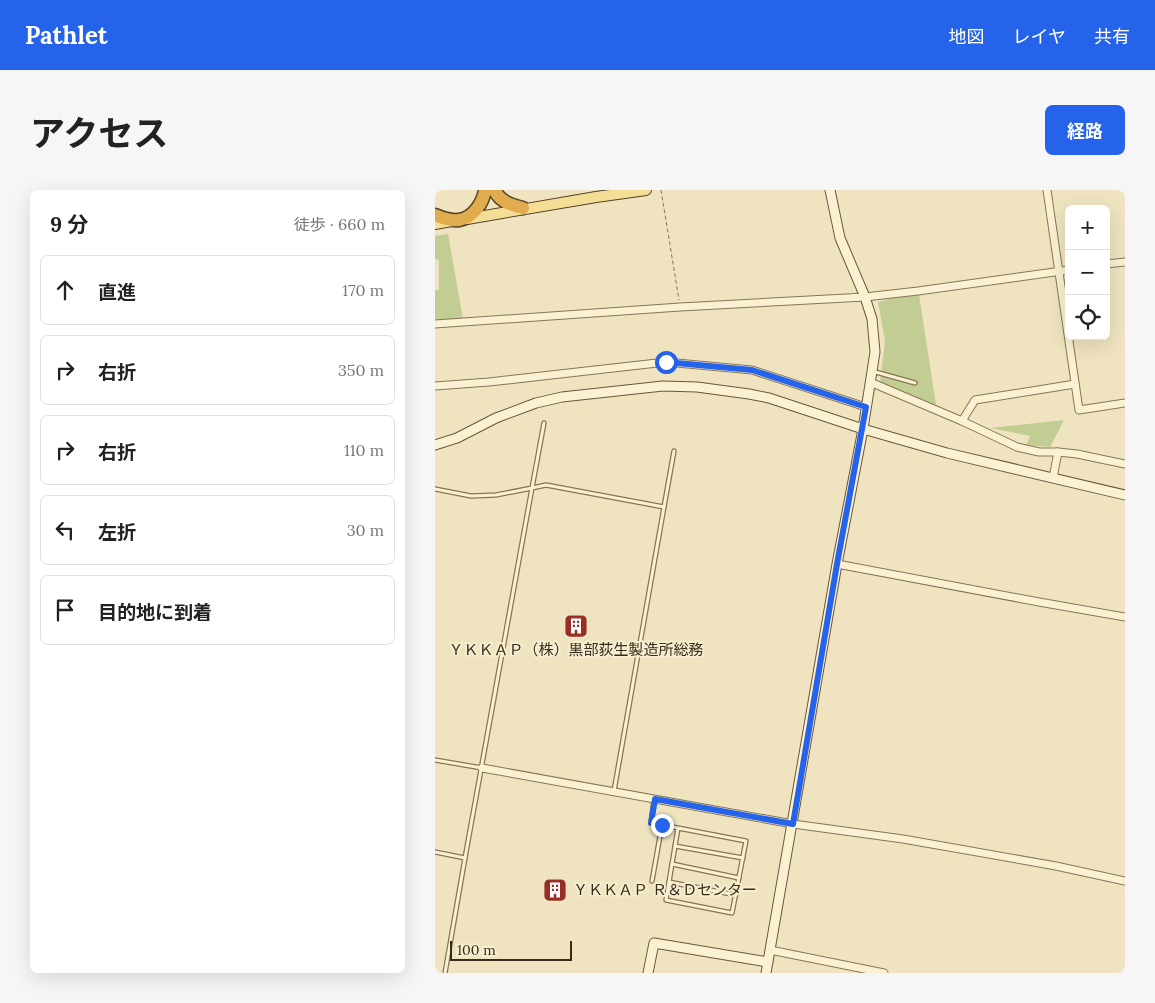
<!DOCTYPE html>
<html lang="ja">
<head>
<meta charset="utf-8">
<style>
  :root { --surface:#fff; --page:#f6f6f6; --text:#222; --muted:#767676; --line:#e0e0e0; --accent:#2563eb }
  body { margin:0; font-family:Lora,"Noto Sans JP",serif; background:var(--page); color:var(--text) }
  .controls { position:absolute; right:15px; top:15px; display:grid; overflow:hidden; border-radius:8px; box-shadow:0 5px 20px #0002 }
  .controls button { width:45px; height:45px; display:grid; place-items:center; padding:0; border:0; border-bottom:1px solid var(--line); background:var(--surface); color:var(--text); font:25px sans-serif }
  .scale { position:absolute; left:15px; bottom:12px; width:122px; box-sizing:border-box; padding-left:5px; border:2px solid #372b1c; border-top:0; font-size:14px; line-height:18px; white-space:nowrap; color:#372b1c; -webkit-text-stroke:4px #f6eecf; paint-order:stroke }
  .stop { position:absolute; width:15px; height:15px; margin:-11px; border:4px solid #2563eb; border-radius:50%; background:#fff }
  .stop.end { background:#2563eb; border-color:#fff; box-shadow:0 1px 5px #0008 }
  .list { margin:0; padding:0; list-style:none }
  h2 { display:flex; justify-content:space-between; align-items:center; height:65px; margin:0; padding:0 20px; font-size:21px }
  h2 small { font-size:16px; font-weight:400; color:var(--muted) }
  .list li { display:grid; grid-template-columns:32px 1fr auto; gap:15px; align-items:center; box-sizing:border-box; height:70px; margin:0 10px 10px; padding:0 10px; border:1px solid var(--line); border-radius:8px }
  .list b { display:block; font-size:19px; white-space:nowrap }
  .list em { font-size:16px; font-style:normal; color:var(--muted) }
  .icon { flex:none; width:28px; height:28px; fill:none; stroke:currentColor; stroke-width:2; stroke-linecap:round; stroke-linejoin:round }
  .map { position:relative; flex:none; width:690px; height:783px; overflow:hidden; border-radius:8px }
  header { display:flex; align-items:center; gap:30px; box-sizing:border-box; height:70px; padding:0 25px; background:var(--accent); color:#fff }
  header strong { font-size:24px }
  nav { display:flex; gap:28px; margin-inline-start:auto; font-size:18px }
  .intro { display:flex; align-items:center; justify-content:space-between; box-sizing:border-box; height:120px; padding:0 30px }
  h1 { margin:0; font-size:35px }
  .button { padding:12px 22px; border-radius:8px; background:var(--accent); color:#fff; font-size:18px; font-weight:700 }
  main { display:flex; gap:30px; padding:0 30px }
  aside { flex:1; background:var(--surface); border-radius:8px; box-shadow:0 5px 20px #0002 }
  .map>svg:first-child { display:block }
  .green { fill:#c2cd93 }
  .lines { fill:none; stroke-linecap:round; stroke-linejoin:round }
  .lane-casing { stroke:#887557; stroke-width:5.5 }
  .street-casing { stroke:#887557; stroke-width:9 }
  .secondary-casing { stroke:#6a563b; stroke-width:11 }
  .primary-casing { stroke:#55422c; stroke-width:12 }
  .highway-casing { stroke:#55422c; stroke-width:15 }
  .path { stroke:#887557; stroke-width:1; stroke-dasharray:4 2.5; stroke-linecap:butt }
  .lane { stroke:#faf1d3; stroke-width:3 }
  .street { stroke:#faf1d3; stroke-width:7 }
  .secondary { stroke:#faf1d3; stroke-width:9 }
  .primary { stroke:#f4de96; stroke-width:10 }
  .highway { stroke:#e1ac4d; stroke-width:12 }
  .route { stroke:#2563eb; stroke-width:6 }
  .labels { text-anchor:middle; stroke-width:4; stroke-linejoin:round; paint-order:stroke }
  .poi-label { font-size:15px; fill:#372b1c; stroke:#f6eecf }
</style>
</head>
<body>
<header>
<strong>Pathlet</strong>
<nav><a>地図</a><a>レイヤ</a><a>共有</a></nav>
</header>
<div class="intro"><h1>アクセス</h1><a class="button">経路</a></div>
<main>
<aside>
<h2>9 分<small>徒歩 · 660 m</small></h2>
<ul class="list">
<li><svg class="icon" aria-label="ahead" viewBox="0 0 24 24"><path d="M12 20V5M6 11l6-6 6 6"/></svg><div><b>直進</b></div><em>170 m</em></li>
<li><svg class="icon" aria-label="right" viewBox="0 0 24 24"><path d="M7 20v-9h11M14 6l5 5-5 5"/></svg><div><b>右折</b></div><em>350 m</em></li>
<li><svg class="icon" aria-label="right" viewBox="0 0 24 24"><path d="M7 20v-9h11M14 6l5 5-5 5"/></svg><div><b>右折</b></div><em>110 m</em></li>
<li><svg class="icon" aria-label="left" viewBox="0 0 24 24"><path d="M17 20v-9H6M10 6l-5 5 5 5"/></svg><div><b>左折</b></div><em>30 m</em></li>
<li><svg class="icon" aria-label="arrive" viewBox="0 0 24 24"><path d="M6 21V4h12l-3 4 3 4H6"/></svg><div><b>目的地に到着</b></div></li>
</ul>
</aside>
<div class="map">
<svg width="690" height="783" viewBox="0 0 690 783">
  <rect width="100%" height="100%" fill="#efe4bf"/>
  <g class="green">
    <polygon points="13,44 28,129 0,131 0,100 4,100 4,70 0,69 0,46"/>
    <polygon points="484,104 501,215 445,193 450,151 443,112 461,107"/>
    <polygon points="629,230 615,257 591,255 595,246 555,238"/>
  </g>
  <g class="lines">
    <g class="lane-casing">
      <g id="lane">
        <polyline points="437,181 480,193"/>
        <polyline points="0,299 36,306 61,305 97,298 109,233"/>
        <polyline points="229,317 239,261"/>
        <polyline points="0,570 47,578"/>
        <polyline points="219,610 216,633 243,638 231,710 297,723 311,651 243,638"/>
        <polyline points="240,656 308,668"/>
        <polyline points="0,662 30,668 10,783"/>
        <polyline points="30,668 97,298 111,295 229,317 179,601"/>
        <polyline points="237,674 304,688"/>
        <polyline points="217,691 227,635"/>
        <polyline points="234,692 301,705"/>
      </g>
    </g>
    <g class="street-casing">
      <g id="street">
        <polyline points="612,0 644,220 690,213"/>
        <polyline points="671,74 690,72"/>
        <polyline points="0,134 245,117 430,107 483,101 634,80"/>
        <polyline points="435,192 527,231"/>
        <polyline points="0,196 54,192 231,172 317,180 431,217"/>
        <polyline points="623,262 604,262 582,257 527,231 540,210 640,194"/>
        <polyline points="618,288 623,262 642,264 690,274"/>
        <polyline points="402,374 604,412 690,427"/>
        <polyline points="47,578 358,634 468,649 621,676 690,691"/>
        <polyline points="335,760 449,783"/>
      </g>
    </g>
    <g class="secondary-casing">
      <g id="secondary">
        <polyline points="0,255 22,248 61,228 101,213 127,207 228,196 262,197 314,204 334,208 428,239 512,263 690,305"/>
        <polyline points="213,783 219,753 333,772"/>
        <polyline points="331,783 402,374 428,239 440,162 437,129 430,107 405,48 395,0"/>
      </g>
    </g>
    <g class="primary-casing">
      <g id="primary">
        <polyline points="32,29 161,7 211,0"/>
        <polyline points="0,34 17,31"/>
      </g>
    </g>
    <g class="highway-casing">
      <g id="highway">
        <path d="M59 0C66 12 75 15 88 18"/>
        <path d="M0 25C7 28 17 31 24 30 38 28 48 13 50 0"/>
      </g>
    </g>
    <polyline class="path" points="226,0 244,110"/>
    <use href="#lane" class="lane"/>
    <use href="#street" class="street"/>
    <use href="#secondary" class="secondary"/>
    <use href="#primary" class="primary"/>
    <use href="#highway" class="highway"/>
  </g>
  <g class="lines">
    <polyline class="route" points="227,635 216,633 220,609 358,634 402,374 431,217 317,180 231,172"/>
  </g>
  <defs>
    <g id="building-square" transform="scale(1.25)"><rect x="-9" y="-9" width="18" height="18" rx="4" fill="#982e26" stroke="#f6eecf"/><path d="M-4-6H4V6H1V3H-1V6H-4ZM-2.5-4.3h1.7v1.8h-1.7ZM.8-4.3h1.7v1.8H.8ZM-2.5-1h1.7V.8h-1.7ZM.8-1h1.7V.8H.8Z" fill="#fff"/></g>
  </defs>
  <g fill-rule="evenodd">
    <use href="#building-square" x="141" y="436"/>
    <use href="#building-square" x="120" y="700"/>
  </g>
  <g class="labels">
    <g class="poi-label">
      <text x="141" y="465">ＹＫＫＡＰ（株）黒部荻生製造所総務</text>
      <text x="138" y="705" text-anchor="start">ＹＫＫＡＰ Ｒ＆Ｄセンター</text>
    </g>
  </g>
</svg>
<div class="controls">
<button>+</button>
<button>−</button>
<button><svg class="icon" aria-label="locate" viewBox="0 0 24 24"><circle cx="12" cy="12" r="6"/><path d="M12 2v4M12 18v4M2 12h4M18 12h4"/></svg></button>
</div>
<div class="scale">100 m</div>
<div class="stop" style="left:231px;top:172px"></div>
<div class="stop end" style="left:227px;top:635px"></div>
</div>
</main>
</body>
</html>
